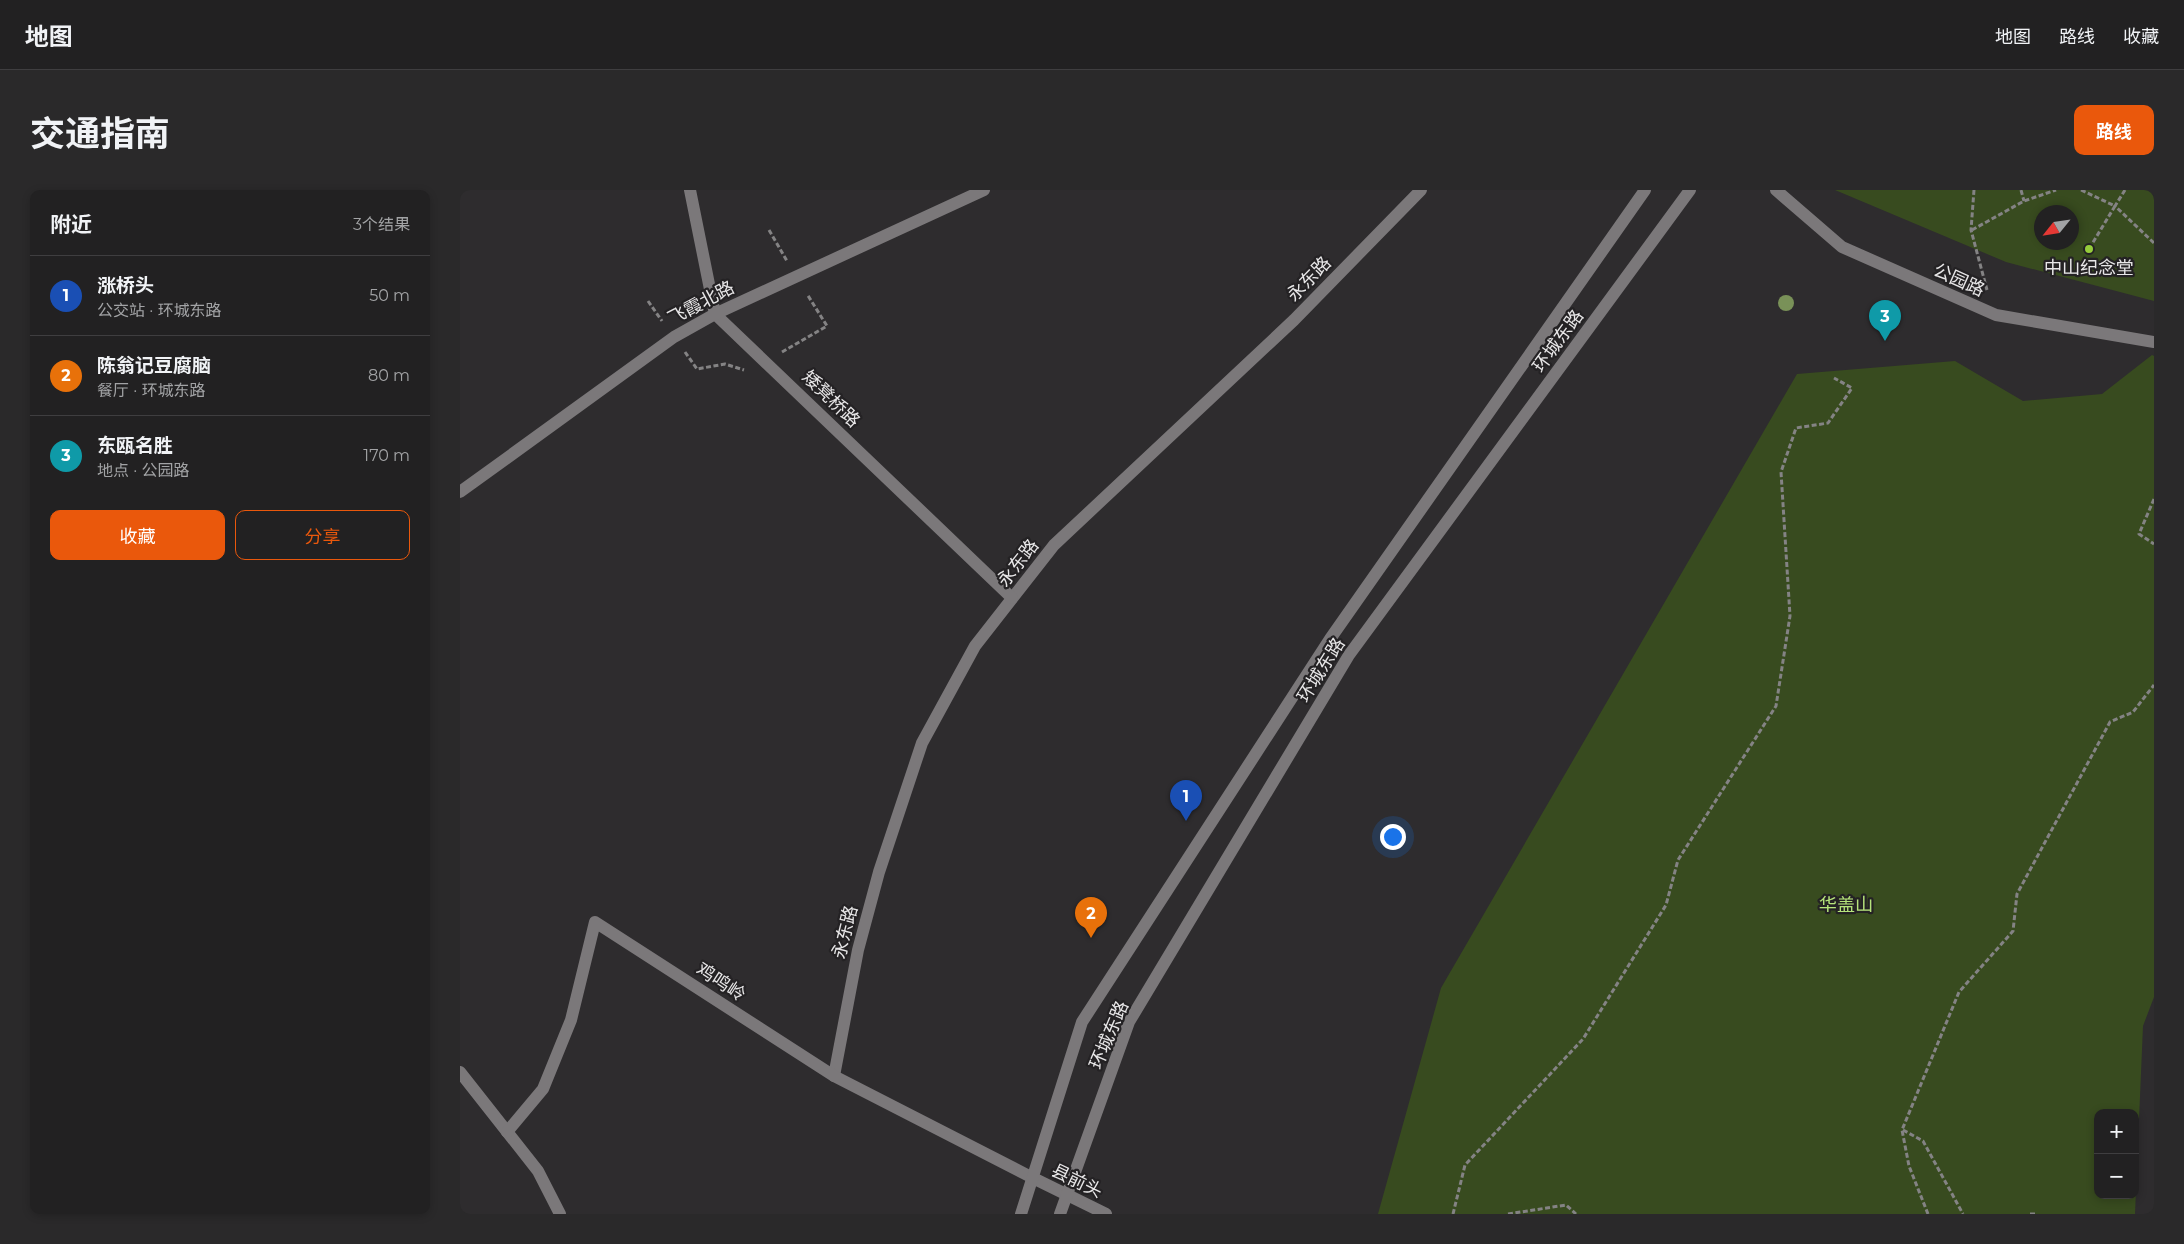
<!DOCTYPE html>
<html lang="zh">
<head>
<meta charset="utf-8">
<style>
  :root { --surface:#222122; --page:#2a292a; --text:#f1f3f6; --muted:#a2a3a5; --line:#3f3e40; --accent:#ea580c }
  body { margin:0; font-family:Montserrat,"Noto Sans SC",sans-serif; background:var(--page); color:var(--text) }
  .controls { position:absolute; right:15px; bottom:15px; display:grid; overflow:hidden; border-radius:10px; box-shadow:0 2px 8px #0003 }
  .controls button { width:45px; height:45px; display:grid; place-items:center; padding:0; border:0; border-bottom:1px solid var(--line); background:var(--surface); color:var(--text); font:25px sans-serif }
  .compass { position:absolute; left:1574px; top:15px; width:45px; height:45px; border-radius:50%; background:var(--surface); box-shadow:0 2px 8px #0003; rotate:240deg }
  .you { position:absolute; left:932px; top:646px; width:18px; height:18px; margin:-12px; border:4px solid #fff; border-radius:50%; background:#1a73e8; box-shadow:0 0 0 8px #1a73e833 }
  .badge { display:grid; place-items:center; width:32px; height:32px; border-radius:50%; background:var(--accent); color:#fff; font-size:16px; font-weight:700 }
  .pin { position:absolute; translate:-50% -41px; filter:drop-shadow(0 1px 2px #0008) }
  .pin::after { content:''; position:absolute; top:26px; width:18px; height:15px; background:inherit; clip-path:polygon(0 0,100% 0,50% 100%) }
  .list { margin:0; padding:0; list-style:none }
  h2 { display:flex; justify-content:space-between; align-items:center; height:65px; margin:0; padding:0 20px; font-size:21px }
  h2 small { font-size:16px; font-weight:400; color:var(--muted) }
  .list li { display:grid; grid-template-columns:32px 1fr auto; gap:15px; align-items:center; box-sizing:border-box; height:80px; padding:0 20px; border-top:1px solid var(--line) }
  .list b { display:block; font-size:19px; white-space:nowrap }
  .list p { margin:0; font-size:16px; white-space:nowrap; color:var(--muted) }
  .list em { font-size:16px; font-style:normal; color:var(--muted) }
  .actions { display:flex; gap:10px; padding:15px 20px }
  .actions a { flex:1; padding:11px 0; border:1px solid var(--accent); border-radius:10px; text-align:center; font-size:18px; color:var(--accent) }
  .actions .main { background:var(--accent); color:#fff }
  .map { position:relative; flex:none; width:1694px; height:1024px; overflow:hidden; border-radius:10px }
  header { display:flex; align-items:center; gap:30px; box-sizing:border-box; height:70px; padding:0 25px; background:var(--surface); border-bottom:1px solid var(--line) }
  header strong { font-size:24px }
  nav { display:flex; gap:28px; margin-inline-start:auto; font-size:18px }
  .intro { display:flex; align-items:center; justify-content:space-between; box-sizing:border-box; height:120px; padding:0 30px }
  h1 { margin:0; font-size:35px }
  .button { padding:12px 22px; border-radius:10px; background:var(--accent); color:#fff; font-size:18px; font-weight:700 }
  main { display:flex; gap:30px; padding:0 30px }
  aside { flex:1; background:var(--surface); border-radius:10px; box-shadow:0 2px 8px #0003 }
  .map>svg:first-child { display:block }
  .green { fill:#384b1f; fill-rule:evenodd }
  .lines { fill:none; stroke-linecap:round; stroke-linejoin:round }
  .path { stroke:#848384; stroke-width:3; stroke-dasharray:5 2.5; stroke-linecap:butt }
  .street { stroke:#7b787a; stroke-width:12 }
  .secondary { stroke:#7b787a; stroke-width:12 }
  .tree { fill:#799158 }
  .poi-dot { fill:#95cc3b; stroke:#242224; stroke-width:2 }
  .labels { text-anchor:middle; stroke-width:4.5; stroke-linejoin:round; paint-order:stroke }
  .poi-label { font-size:18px; fill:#e8e7e8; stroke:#242224 }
  .street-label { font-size:18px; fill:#e8e7e8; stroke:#242224 }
  .park-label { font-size:18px; fill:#b6e47b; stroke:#242224 }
</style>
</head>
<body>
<header>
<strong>地图</strong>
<nav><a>地图</a><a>路线</a><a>收藏</a></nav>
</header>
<div class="intro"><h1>交通指南</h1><a class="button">路线</a></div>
<main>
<aside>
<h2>附近<small>3个结果</small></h2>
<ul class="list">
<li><span class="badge" style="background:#1a4fb4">1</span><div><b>涨桥头</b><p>公交站 · 环城东路</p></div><em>50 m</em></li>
<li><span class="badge" style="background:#e8710a">2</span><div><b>陈翁记豆腐脑</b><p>餐厅 · 环城东路</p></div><em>80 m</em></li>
<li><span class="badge" style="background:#0f9aa8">3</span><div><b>东瓯名胜</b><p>地点 · 公园路</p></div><em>170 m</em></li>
</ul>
<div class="actions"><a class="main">收藏</a><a>分享</a></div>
</aside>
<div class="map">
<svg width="1694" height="1024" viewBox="0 0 1694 1024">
  <rect width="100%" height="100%" fill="#2e2c2e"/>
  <g class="green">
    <path d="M1375 0H1694V111L1546 72ZM1582 22H1612V52H1582Z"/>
    <path d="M1692 165 1694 166V807L1683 836 1675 1024H918L981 798 1337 184 1495 171 1563 211 1642 204ZM1638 923H1675V1005H1638Z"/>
  </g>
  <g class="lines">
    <g class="path">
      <polyline points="1514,0 1511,40 1527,100"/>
      <polyline points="1561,0 1564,11"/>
      <polyline points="1621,0 1655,16 1629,59"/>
      <polyline points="1665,0 1655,16 1694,53"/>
      <polyline points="309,40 327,71"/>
      <polyline points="1512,40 1564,11 1596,0"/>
      <polyline points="188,111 202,131"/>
      <polyline points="225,162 237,179 265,174 284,180"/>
      <polyline points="322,162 367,136 347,104"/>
      <polyline points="1694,309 1679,344 1694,354"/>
      <polyline points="1443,940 1463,951 1503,1024"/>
      <polyline points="993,1024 1005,975 1123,849 1206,715 1218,670 1316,516 1330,426 1321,282 1336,238 1368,233 1392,198 1374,188"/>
      <polyline points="1048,1024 1106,1015 1116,1024"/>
      <polyline points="1468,1024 1449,976 1442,940 1499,802 1553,741 1557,704 1650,532 1673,522 1694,495"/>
      <polyline points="1570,1024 1575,1024"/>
    </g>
    <g class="street">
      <polyline points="1316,0 1382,57 1536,125 1694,152"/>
      <polyline points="0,882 78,981 100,1024"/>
      <polyline points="374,886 398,760 419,682 462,553 515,456 594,355 834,130 961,0"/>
      <polyline points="47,942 83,899 111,830 135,732 374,886 573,988"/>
    </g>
    <g class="secondary">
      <polyline points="230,0 255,124 552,408"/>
      <polyline points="0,302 214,147 255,124 524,0"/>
      <polyline points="573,988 646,1024"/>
      <polyline points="561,1024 622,832 870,449 1185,0"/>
      <polyline points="600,1024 669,832 889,465 1230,0"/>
    </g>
  </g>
  <circle class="tree" cx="1326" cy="113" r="8"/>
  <circle class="poi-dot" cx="1629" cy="59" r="5"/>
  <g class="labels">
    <g class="poi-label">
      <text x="1629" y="84">中山纪念堂</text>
    </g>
    <g class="street-label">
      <text transform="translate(849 89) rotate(-46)" y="6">永东路</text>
      <text transform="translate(1499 90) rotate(24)" y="6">公园路</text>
      <text transform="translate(241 113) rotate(-28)" y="6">飞霞北路</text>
      <text transform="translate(1098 151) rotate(-54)" y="6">环城东路</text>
      <text transform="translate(371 209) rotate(44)" y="6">矮凳桥路</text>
      <text transform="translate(558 373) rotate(-52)" y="6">永东路</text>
      <text transform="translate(861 480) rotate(-58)" y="6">环城东路</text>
      <text transform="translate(385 742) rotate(-76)" y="6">永东路</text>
      <text transform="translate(261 792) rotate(33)" y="6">鸡鸣岭</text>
      <text transform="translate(649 845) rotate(-67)" y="6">环城东路</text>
      <text transform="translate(617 991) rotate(26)" y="6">县前头</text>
    </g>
    <g class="park-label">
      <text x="1386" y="721">华盖山</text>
    </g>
  </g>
</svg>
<div class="controls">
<button>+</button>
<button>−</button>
</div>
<svg class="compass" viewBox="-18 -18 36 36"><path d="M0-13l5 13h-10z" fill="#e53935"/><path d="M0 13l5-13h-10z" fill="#a2a3a5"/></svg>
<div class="you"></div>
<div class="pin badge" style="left:726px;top:631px;background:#1a4fb4">1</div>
<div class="pin badge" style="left:631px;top:748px;background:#e8710a">2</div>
<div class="pin badge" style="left:1425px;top:151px;background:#0f9aa8">3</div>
</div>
</main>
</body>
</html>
